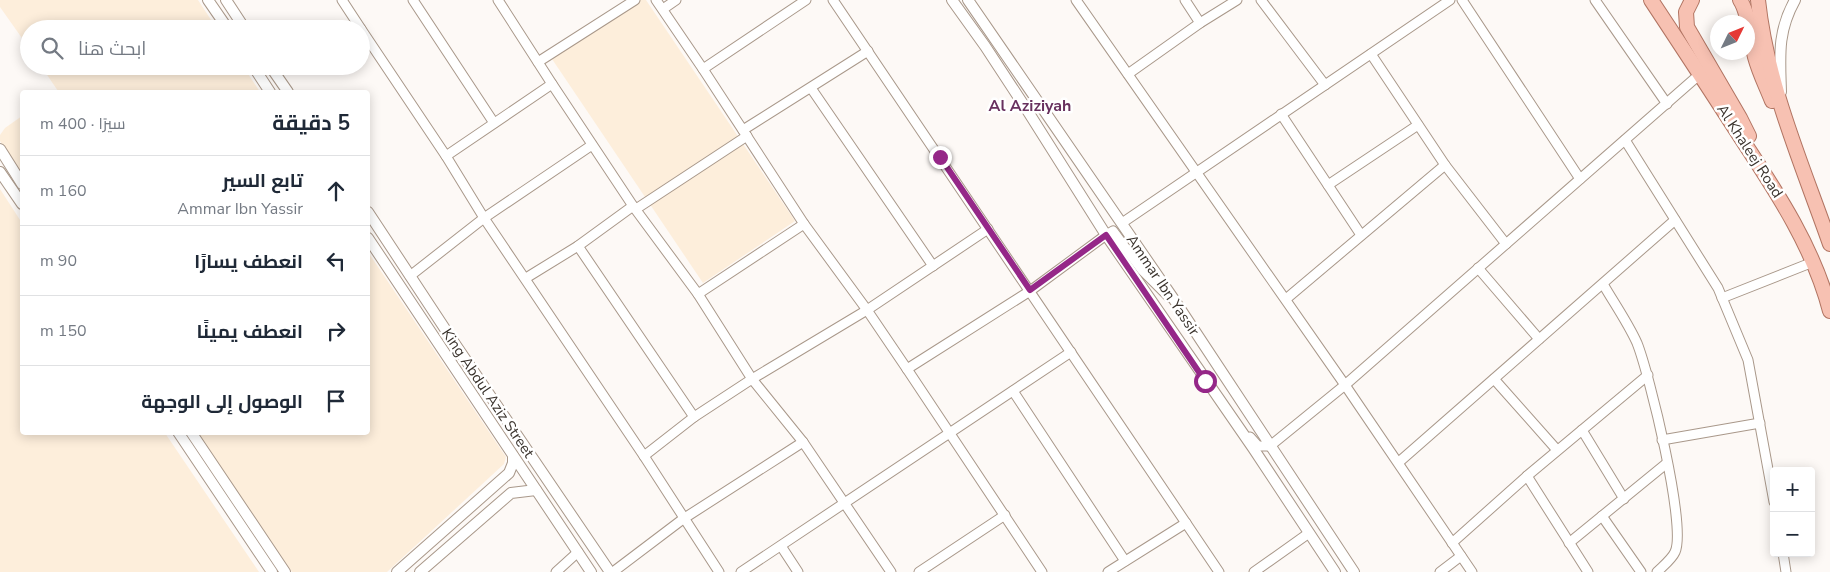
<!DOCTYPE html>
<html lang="ar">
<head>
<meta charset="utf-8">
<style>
  :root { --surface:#fff; --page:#f2f2f3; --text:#1f2937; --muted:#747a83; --line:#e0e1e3 }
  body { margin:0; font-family:"Nunito Sans",Cairo,sans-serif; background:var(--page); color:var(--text); direction:rtl }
  .controls { position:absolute; right:15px; bottom:15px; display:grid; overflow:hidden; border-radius:5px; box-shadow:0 2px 12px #0003 }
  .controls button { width:45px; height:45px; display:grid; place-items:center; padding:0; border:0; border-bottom:1px solid var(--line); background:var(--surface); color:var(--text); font:25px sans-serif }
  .compass { position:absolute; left:1710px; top:15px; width:45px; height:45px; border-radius:50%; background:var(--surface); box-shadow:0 2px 12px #0003; rotate:47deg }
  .stop { position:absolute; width:15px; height:15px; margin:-11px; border:4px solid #952788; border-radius:50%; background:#fff }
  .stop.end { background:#952788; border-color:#fff; box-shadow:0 1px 5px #0008 }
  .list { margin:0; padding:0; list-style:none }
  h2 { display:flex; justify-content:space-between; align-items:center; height:65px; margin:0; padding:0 20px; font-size:21px }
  h2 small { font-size:16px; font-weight:400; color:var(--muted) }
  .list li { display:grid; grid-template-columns:32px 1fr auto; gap:15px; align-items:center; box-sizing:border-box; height:70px; padding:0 20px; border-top:1px solid var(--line) }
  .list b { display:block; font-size:19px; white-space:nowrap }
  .list p { margin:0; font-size:16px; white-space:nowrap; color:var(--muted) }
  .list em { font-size:16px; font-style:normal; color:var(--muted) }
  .icon { flex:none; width:28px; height:28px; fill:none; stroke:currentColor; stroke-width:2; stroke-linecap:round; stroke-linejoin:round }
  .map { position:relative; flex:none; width:1830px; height:572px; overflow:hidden; direction:ltr }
  .search { position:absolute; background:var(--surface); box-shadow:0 2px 12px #0003; left:20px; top:20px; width:350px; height:55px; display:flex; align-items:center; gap:12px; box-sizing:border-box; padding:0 18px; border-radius:28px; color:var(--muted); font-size:19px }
  .panel { position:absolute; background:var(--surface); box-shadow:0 2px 12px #0003; left:20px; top:90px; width:350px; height:345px; border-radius:5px; direction:rtl }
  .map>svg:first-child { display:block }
  .commercial { fill:#fdeedb }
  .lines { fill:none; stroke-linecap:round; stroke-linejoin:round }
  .minor-casing { stroke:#a9988a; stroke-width:11 }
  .tertiary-casing { stroke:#a9988a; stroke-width:12 }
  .primary-casing { stroke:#b17462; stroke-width:16 }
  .minor { stroke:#fff; stroke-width:9 }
  .tertiary { stroke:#fff; stroke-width:10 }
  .primary { stroke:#f7c1b2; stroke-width:14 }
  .route { stroke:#952788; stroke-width:6 }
  .labels { text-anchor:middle; stroke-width:5; stroke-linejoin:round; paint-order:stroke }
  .street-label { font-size:15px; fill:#3a332d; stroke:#fff }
  .neighbourhood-label { font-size:16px; font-weight:bold; fill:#68315f; stroke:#fff }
</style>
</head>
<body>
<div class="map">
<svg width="1830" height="572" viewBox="0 0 1830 572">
  <rect width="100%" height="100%" fill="#fdf9f6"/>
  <g class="commercial">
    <polygon points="0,0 198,0 217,29 29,29 29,48 0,7"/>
    <polygon points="640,0 646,0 795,221 703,283 552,59"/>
    <polygon points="41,66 243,66 260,92 56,92 58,91"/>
    <polygon points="22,116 22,175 0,141 0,135 5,128"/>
    <polygon points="0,189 22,223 22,432 165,433 259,572 0,572"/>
    <polygon points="368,252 506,457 504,464 387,572 292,572 197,433 368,432"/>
  </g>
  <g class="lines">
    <g class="minor-casing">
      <g id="minor">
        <polyline points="342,0 361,29"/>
        <polyline points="413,0 494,123"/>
        <polyline points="498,0 552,84 633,206 698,294 752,379 803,442 891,572"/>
        <polyline points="656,0 703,69 804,224 867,310 907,369 1042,572"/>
        <polyline points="833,0 1219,572"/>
        <polyline points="1076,0 1345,385 1472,572"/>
        <polyline points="1185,0 1200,23"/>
        <polyline points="1261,0 1325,85"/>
        <polyline points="1462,0 1580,179"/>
        <polyline points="1595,0 1667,104"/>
        <polyline points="663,9 676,0"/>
        <polyline points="361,29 446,156 484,218 644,456 719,572"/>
        <polyline points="1371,54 1445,165 1506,244"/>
        <polyline points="538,62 635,0"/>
        <polyline points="703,69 806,0"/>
        <polyline points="1128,74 1200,23 1237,0"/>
        <polyline points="811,88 933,266"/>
        <polyline points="1281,114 1361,235"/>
        <polyline points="743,130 868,51"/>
        <polyline points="1625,140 1718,288 1748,360 1774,502"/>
        <polyline points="446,156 552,84"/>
        <polyline points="1328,185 1418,125"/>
        <polyline points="636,209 747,136"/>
        <polyline points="1122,223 1450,0"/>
        <polyline points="578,246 694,417"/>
        <polyline points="1478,268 1539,339"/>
        <polyline points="410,276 484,218 592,145"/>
        <polyline points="526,278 578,246 633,206"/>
        <path d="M1603 284C1614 303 1628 323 1637 343 1649 373 1687 527 1675 552 1672 559 1663 566 1657 572"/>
        <polyline points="698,294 804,224"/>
        <polyline points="1722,298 1813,262"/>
        <polyline points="1286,299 1445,165"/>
        <polyline points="907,369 1030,291 1106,235 1113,231 1142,270 1169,297"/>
        <polyline points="1494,379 1557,450"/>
        <polyline points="1013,391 1125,561"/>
        <polyline points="1582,430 1624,499"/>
        <polyline points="1250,437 1258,446 1270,446 1345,385 1700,74"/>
        <polyline points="1662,440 1760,423"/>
        <polyline points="644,456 694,417 752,379 867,310 988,229"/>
        <polyline points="1399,462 1675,220"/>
        <polyline points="1527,476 1588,572"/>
        <polyline points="1602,516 1641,572"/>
        <polyline points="1452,543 1527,476 1648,375"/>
        <polyline points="1569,543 1667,463"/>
        <polyline points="781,546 798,572"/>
        <polyline points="1783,553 1786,572"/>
        <polyline points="556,572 578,552"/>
        <polyline points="613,572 683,519 803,442"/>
        <polyline points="741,572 1071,352"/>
        <polyline points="919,572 1005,515"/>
        <polyline points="1108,572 1186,523"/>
        <polyline points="1254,572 1309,533"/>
        <polyline points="1440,572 1461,556"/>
      </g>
    </g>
    <g class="tertiary-casing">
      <g id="tertiary">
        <polyline points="208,0 228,29"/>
        <polyline points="226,0 245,29"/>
        <polyline points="952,0 985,46 1027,110 1106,235 1253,448 1335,572"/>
        <polyline points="968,0 1175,301 1354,572"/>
        <polyline points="253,66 270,92"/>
        <polyline points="270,66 288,92"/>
        <path d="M1781 92C1780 57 1777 32 1795 0"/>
        <polyline points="0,149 22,184"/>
        <polyline points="0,172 22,204"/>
        <polyline points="368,212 453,341 610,572"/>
        <polyline points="368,238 591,572"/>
        <polyline points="178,432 272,572"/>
        <polyline points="191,432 285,572"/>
        <polyline points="397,572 509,473 513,463 513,456"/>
        <polyline points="420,572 511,493 536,490"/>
      </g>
    </g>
    <g class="primary-casing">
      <g id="primary">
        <path d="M1651 0C1682 47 1713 94 1743 141 1778 194 1814 249 1830 311"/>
        <polyline points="1692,0 1686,12 1687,27 1740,118 1749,136"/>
        <path d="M1740 0C1749 13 1751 41 1755 57 1759 72 1766 86 1772 101"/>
        <path d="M1758 0C1767 85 1802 164 1830 244"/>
      </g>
    </g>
    <use href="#minor" class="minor"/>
    <use href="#tertiary" class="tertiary"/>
    <use href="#primary" class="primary"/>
  </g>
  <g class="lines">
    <polyline class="route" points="940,157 1030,290 1106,235 1205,381"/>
  </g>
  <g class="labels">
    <g class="street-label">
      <text transform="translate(1750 151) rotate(57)" y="5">Al Khaleej Road</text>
      <text transform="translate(1163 285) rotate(56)" y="5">Ammar Ibn Yassir</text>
      <text transform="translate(488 393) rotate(56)" y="5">King Abdul Aziz Street</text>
    </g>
    <g class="neighbourhood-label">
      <text x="1030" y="111">Al Aziziyah</text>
    </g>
  </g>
</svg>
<div class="controls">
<button>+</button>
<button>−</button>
</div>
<svg class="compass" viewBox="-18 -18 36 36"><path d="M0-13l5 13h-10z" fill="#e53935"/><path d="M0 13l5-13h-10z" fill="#747a83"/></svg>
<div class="stop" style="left:1205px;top:381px"></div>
<div class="stop end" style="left:940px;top:157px"></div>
<div class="search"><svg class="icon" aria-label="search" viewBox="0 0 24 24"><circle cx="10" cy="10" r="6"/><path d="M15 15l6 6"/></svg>ابحث هنا</div>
<section class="panel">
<h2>5 دقيقة<small>سيرًا · 400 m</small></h2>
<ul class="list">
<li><svg class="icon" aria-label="ahead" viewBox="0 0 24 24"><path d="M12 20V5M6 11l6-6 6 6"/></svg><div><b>تابع السير</b><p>Ammar Ibn Yassir</p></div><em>160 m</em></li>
<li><svg class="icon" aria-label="left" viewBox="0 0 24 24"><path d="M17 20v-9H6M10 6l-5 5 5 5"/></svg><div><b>انعطف يسارًا</b></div><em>90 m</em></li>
<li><svg class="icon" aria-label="right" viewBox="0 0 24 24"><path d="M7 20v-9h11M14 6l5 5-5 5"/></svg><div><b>انعطف يمينًا</b></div><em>150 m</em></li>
<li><svg class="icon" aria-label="arrive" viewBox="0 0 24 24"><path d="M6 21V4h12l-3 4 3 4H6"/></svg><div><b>الوصول إلى الوجهة</b></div></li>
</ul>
</section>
</div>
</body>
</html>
